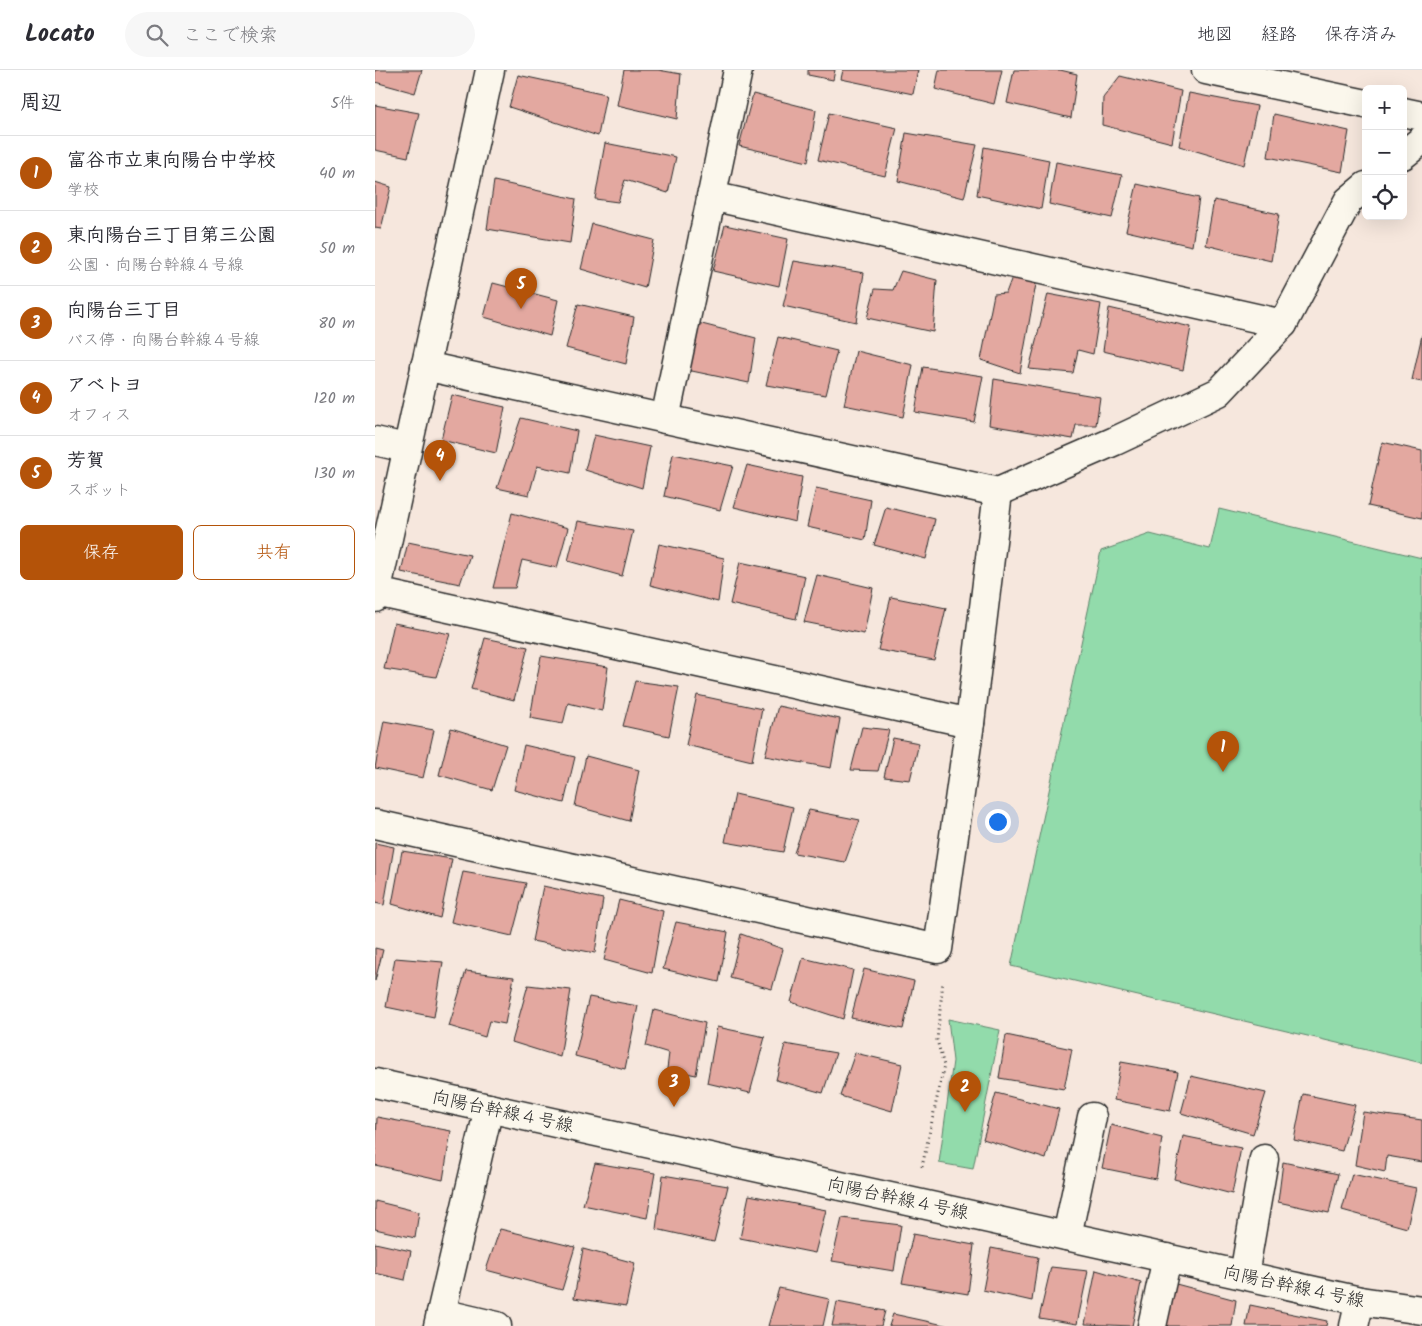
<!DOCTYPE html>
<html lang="ja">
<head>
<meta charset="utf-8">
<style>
  :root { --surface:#fff; --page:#f7f7f7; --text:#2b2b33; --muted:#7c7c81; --line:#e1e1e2; --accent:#b45309 }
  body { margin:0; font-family:Kalam,"Klee One",sans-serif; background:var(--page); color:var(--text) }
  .controls { position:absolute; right:15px; top:15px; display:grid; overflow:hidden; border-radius:8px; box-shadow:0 5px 20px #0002 }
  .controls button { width:45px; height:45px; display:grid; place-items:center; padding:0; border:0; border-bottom:1px solid var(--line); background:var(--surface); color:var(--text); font:25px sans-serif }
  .you { position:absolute; left:622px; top:751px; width:18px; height:18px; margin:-12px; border:4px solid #fff; border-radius:50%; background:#1a73e8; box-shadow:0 0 0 8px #1a73e833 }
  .badge { display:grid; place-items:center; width:32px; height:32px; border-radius:50%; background:var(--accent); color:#fff; font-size:16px; font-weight:700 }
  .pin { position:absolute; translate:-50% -41px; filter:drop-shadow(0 1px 2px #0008) }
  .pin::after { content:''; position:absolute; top:26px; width:18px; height:15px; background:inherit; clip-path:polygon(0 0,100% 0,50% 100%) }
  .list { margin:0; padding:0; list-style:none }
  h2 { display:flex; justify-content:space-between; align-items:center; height:65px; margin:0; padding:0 20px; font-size:21px }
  h2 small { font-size:16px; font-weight:400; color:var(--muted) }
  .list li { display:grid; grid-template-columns:32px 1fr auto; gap:15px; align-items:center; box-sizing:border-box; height:75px; padding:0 20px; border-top:1px solid var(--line) }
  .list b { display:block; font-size:19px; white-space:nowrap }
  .list p { margin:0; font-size:16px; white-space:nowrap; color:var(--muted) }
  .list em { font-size:16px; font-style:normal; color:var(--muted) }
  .actions { display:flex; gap:10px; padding:15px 20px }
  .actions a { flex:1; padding:11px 0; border:1px solid var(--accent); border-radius:8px; text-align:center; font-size:18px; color:var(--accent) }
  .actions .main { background:var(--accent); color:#fff }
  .icon { flex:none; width:28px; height:28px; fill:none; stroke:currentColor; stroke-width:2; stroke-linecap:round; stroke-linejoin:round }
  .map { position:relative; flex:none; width:1047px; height:1256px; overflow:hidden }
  header { display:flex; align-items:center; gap:30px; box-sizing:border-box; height:70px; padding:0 25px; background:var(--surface); border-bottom:1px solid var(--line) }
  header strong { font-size:24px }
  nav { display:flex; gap:28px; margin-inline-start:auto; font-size:18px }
  .search { width:350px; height:45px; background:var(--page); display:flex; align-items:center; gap:12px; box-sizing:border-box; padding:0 18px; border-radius:28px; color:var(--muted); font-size:19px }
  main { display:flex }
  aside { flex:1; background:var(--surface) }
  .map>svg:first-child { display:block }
  .green { fill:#92dbab; stroke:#5e836b }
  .building { fill:#e3a8a0; stroke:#2b2b2b }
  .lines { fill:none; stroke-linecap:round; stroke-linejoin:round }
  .minor-casing { stroke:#2b2b2b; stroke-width:31 }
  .path { stroke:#2b2b2b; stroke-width:3; stroke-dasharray:1 4; stroke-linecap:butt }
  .minor { stroke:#fbf7ec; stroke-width:28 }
  .labels { text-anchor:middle; stroke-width:4; stroke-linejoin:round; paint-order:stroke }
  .street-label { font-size:18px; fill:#2b2b2b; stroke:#fbf7ec }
</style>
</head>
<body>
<header>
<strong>Locato</strong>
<div class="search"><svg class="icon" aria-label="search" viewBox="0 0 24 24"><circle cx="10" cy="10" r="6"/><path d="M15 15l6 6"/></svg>ここで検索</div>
<nav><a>地図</a><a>経路</a><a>保存済み</a></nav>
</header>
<main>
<aside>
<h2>周辺<small>5件</small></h2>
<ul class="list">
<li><span class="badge">1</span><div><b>富谷市立東向陽台中学校</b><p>学校</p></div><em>40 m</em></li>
<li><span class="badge">2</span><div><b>東向陽台三丁目第三公園</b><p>公園 · 向陽台幹線４号線</p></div><em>50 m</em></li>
<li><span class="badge">3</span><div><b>向陽台三丁目</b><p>バス停 · 向陽台幹線４号線</p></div><em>80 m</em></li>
<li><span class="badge">4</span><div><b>アベトヨ</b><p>オフィス</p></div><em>120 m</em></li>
<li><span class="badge">5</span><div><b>芳賀</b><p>スポット</p></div><em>130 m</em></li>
</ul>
<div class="actions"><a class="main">保存</a><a>共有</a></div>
</aside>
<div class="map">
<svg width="1047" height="1256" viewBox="0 0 1047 1256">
  <rect width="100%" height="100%" fill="#f6e7dd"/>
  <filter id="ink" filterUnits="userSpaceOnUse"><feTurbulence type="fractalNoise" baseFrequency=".02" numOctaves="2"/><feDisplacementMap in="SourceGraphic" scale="10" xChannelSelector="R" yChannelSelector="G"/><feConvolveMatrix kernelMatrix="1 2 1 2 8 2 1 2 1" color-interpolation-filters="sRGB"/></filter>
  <g filter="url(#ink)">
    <g class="green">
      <polygon points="844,439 1047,488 1047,993 636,896 726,481 775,464 835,479"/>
      <polygon points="573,949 625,960 598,1099 564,1093 578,991"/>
    </g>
    <g class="building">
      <polygon points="0,0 47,0 40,23 0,12"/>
      <polygon points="249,0 283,0 306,4 302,49 242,35"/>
      <polygon points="433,0 460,0 458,10 433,5"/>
      <polygon points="468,0 543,0 538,24 466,9"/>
      <polygon points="564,0 627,0 619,34 560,19"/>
      <polygon points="639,0 685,0 702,4 696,48 632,33"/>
      <polygon points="143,5 231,24 223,66 134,37"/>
      <polygon points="745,6 806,21 797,73 727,55 728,28"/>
      <polygon points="814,23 882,36 869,95 804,76"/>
      <polygon points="378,24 441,40 433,92 364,76"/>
      <polygon points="0,35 44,43 33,87 0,80"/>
      <polygon points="454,43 522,58 510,106 443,90"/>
      <polygon points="899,44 974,61 967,102 893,87"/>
      <polygon points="531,63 602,75 589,128 523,111"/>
      <polygon points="230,73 301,87 293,123 250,110 243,132 220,129"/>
      <polygon points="609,77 674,90 666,139 602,125"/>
      <polygon points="681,92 747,105 737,148 674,134"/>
      <polygon points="119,111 201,129 195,173 112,159"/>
      <polygon points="0,112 16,117 6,159 0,158"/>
      <polygon points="762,114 824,128 817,176 751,161"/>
      <polygon points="839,130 904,144 896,191 831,175"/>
      <polygon points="217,154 279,170 270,218 206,199"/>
      <polygon points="350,155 413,169 404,216 338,201"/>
      <polygon points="419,191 489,203 481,252 408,236"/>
      <polygon points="526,201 562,210 558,262 492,248 500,219 518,220"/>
      <polygon points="637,207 661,214 645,303 606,290 619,224 631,223"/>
      <polygon points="118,213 183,230 175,266 109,247"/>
      <polygon points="673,224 726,234 718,284 703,280 698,303 654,299"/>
      <polygon points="203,234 259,247 251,294 191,278"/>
      <polygon points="734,238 816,257 808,300 728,281"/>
      <polygon points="323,253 381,268 374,313 312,300"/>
      <polygon points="1047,265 1047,312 1037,310"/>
      <polygon points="403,267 462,281 451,325 391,315"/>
      <polygon points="481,281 538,295 528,347 469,335"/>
      <polygon points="548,297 608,306 599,352 540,342"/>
      <polygon points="619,309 725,327 721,355 701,355 698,369 614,355"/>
      <polygon points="77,325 130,337 121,383 66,370"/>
      <polygon points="146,348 202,361 195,403 162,396 154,425 122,418"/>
      <polygon points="219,365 275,377 267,418 210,400"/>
      <polygon points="1007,372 1047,381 1047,448 993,436"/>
      <polygon points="298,384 358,396 345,440 289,426"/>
      <polygon points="372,395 427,407 420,452 359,437"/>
      <polygon points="441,418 496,430 490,470 432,457"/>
      <polygon points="511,437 560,449 551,489 499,475"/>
      <polygon points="137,443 193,458 182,498 147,490 140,518 118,518"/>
      <polygon points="203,451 258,461 247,506 193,491"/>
      <polygon points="33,472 95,485 85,514 26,502"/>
      <polygon points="284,474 349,488 343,532 275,515"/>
      <polygon points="365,492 430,506 421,549 355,534"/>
      <polygon points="442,505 498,518 489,564 429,552"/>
      <polygon points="516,527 571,538 559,590 503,580"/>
      <polygon points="19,553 75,564 61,607 9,599"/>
      <polygon points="110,568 153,577 139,630 96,619"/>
      <polygon points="166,586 233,597 227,641 193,633 188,654 155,648"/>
      <polygon points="260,611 304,617 294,666 248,656"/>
      <polygon points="322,625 387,639 377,691 311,675"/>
      <polygon points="403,636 465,649 456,698 390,686"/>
      <polygon points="9,651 59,660 48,708 0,698"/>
      <polygon points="487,657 514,660 503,701 476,700"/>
      <polygon points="76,658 131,675 117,720 64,705"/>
      <polygon points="518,668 544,673 535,710 509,707"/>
      <polygon points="149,675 200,687 189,733 139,720"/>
      <polygon points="211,686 264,700 254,751 200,736"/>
      <polygon points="360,724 418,737 408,782 350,772"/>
      <polygon points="434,740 485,750 470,792 419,783"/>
      <polygon points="0,773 19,777 9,835 0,833"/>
      <polygon points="27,781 77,789 65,848 17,834"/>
      <polygon points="88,802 151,813 137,866 76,852"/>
      <polygon points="168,816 228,829 220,883 157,871"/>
      <polygon points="244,830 288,841 277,903 229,890"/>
      <polygon points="301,852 353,862 344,912 288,899"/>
      <polygon points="366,864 408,879 397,919 355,908"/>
      <polygon points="0,878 8,880 0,911"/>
      <polygon points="20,888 68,892 59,947 11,937"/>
      <polygon points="428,888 478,900 468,949 416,932"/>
      <polygon points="489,899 539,911 528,959 476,948"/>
      <polygon points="91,901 139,907 130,954 114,951 110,967 74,956"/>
      <polygon points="153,915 196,920 185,987 137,972"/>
      <polygon points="214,927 263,936 250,999 200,986"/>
      <polygon points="279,940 330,953 321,1005 292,999 294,983 271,976"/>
      <polygon points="342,957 390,967 375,1023 332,1013"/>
      <polygon points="631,965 697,979 689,1019 624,1008"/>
      <polygon points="410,974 461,983 448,1023 401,1010"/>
      <polygon points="480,983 527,994 517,1041 465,1026"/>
      <polygon points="746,992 803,1002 795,1041 739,1030"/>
      <polygon points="816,1006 891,1023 878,1064 806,1043"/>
      <polygon points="621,1023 684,1039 671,1089 608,1069"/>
      <polygon points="928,1024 980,1035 967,1081 919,1070"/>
      <polygon points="988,1042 1047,1050 1047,1092 1012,1086 1010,1102 980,1095"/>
      <polygon points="2,1047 76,1061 68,1110 0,1095"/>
      <polygon points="736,1055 787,1068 781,1109 727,1098"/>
      <polygon points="808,1066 866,1078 857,1124 799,1109"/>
      <polygon points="908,1092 963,1104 954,1143 903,1132"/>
      <polygon points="220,1093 280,1103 272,1148 208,1135"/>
      <polygon points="977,1104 1041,1118 1032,1158 967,1140"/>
      <polygon points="288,1105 353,1116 339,1172 281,1159"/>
      <polygon points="374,1125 451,1140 440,1183 365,1168"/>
      <polygon points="0,1131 44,1142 40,1168 0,1159"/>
      <polygon points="467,1148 526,1155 519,1201 457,1191"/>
      <polygon points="125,1159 200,1177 187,1220 111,1200"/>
      <polygon points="538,1164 599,1175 593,1224 527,1213"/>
      <polygon points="0,1173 36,1181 30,1210 0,1203"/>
      <polygon points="616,1178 663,1187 657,1231 608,1220"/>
      <polygon points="208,1179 260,1193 251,1236 199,1228"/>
      <polygon points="676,1197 713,1201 702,1254 664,1248"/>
      <polygon points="721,1200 766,1213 757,1256 710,1254"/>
      <polygon points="801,1214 861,1230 857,1256 790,1256"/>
      <polygon points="404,1218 454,1229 448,1256 393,1256"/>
      <polygon points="462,1232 510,1241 506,1256 457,1256"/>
      <polygon points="875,1235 952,1251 951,1256 871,1256"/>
      <polygon points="518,1244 574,1256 514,1256"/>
    </g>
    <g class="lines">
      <g class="minor-casing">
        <g id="minor">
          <polyline points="831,0 991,34"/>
          <polyline points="1028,42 1047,46"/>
          <polyline points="1028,85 1047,70"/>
          <polyline points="336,126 908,254"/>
          <polyline points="50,296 623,422 740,371 844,322 908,254 973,131 991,116"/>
          <polyline points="290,349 363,0"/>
          <polyline points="0,371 31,378"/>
          <polyline points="1,522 595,653"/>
          <polyline points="0,528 115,0"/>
          <polyline points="0,754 563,879 595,653 623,422"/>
          <polyline points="0,1013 985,1231 1047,1240"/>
          <polyline points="692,1166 717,1047"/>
          <polyline points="869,1205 889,1089"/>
          <polyline points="66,1243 122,1256"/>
          <polyline points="63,1256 114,1038"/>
          <polyline points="777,1256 792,1188"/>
          <polyline points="979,1256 985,1231"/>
        </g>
      </g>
      <polyline class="path" points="547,1097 569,996 562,970 568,911"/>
      <use href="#minor" class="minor"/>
    </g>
  </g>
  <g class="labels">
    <g class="street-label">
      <text transform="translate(128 1041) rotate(12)" y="6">向陽台幹線４号線</text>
      <text transform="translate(523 1128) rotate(12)" y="6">向陽台幹線４号線</text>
      <text transform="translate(919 1216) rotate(12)" y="6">向陽台幹線４号線</text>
    </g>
  </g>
</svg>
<div class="controls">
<button>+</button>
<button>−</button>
<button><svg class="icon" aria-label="locate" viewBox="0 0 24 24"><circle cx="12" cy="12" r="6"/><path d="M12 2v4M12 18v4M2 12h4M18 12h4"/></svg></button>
</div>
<div class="you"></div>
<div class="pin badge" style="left:848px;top:702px">1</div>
<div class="pin badge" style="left:590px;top:1042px">2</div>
<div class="pin badge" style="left:299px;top:1037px">3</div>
<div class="pin badge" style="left:65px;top:411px">4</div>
<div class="pin badge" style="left:146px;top:239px">5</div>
</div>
</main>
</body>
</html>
